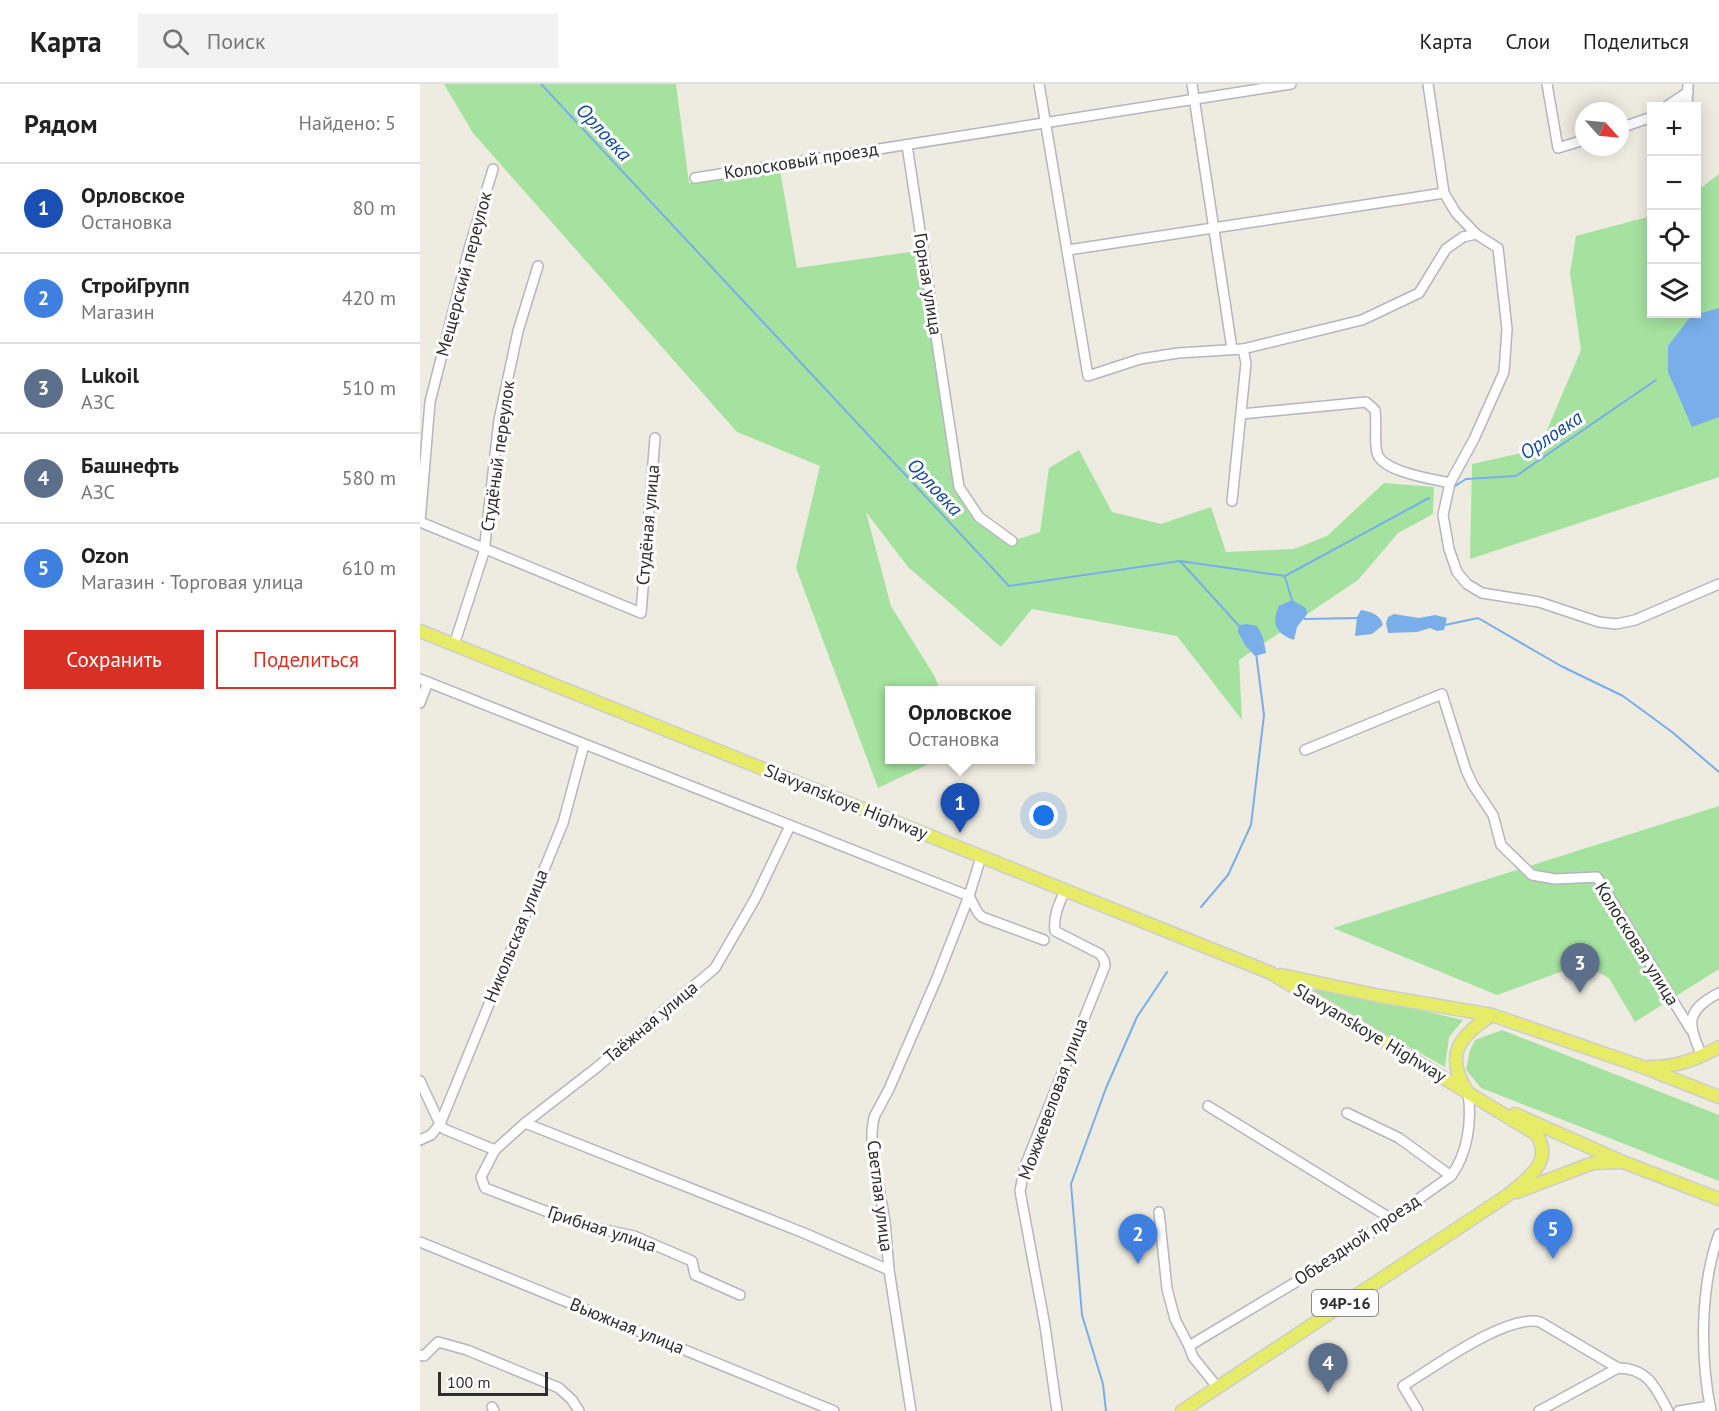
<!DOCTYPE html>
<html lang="ru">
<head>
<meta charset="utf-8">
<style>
  :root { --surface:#fff; --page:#f2f2f2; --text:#222; --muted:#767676; --line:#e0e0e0; --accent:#d93025 }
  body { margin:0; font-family:"PT Sans",sans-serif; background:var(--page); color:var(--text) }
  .controls { position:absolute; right:18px; top:18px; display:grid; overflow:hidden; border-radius:0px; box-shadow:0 3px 15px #0003 }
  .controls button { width:54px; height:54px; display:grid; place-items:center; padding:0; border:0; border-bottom:2px solid var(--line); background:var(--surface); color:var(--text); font:30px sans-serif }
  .compass { position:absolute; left:1155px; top:18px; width:54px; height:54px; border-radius:50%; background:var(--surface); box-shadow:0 3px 15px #0003; rotate:117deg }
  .scale { position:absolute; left:18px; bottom:15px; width:110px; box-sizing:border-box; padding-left:6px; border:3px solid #2d2d2d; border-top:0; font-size:16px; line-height:21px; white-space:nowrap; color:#2d2d2d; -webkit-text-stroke:4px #fff; paint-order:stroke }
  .you { position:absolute; left:624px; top:732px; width:21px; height:21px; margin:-15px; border:4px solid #fff; border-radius:50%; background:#1a73e8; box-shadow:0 0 0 9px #1a73e833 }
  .badge { display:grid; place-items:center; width:39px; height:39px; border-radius:50%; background:var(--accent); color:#fff; font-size:20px; font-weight:700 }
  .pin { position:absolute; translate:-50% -50px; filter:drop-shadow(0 2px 3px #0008) }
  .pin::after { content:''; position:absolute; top:32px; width:21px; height:18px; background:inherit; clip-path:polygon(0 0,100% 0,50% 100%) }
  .popup { position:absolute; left:465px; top:602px; width:150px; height:78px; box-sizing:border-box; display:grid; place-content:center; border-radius:0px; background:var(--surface); filter:drop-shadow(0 2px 4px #0005); font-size:20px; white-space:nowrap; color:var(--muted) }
  .popup b { font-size:22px; color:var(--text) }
  .popup::after { content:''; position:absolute; left:50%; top:100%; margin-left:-12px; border:12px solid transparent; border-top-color:var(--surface) }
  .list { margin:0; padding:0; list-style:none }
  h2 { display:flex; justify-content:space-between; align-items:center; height:78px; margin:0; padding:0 24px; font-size:26px }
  h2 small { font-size:20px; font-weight:400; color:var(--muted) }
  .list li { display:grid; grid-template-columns:39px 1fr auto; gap:18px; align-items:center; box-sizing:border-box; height:90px; padding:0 24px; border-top:2px solid var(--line) }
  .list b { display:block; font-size:22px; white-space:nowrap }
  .list p { margin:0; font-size:20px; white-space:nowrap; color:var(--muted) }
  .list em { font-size:20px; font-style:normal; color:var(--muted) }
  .actions { display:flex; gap:12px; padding:18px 24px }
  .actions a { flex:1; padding:14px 0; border:2px solid var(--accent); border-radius:0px; text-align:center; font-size:21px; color:var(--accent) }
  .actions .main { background:var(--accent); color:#fff }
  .icon { flex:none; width:33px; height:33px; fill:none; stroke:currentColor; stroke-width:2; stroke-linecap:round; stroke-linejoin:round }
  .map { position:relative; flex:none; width:1299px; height:1327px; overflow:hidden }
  header { display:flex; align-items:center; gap:36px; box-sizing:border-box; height:84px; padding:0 30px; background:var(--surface); border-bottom:2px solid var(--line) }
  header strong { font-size:28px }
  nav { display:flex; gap:33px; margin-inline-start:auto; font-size:21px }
  .search { width:420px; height:54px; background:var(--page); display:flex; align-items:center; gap:15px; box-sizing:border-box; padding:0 21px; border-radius:0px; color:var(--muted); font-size:22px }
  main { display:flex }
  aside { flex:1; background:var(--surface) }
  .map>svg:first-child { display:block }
  .green { fill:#a5e2a0 }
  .water { fill:#79aeeb }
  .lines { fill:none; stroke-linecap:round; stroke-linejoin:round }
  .stream { stroke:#79aeeb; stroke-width:2 }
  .minor-casing { stroke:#b5b4c0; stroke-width:12 }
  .major-casing { stroke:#cdcdcd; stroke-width:15 }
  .minor { stroke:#fff; stroke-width:9 }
  .major { stroke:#e7ec68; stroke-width:12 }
  .labels { text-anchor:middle; stroke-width:6; stroke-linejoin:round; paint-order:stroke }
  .shield { fill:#fff; stroke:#6c6c6c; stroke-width:1.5 }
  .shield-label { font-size:16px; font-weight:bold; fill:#2d2d2d }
  .street-label { font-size:18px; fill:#2d2d2d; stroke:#fff }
  .water-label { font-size:20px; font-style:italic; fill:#13489c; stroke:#fff }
</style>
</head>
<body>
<header>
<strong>Карта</strong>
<div class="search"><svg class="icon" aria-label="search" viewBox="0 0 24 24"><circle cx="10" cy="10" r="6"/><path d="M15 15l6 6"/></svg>Поиск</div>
<nav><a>Карта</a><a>Слои</a><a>Поделиться</a></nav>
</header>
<main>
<aside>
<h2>Рядом<small>Найдено: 5</small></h2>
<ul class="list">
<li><span class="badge" style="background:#1a4fb4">1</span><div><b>Орловское</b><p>Остановка</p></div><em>80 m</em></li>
<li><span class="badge" style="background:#3f7fe0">2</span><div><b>СтройГрупп</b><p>Магазин</p></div><em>420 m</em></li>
<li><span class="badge" style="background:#5c6f8a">3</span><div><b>Lukoil</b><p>АЗС</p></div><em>510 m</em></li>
<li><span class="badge" style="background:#5c6f8a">4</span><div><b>Башнефть</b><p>АЗС</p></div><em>580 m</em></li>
<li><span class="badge" style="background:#3f7fe0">5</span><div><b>Ozon</b><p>Магазин · Торговая улица</p></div><em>610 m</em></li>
</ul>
<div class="actions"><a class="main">Сохранить</a><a>Поделиться</a></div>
</aside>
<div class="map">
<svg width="1299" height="1327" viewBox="0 0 1299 1327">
  <rect width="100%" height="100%" fill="#eeece1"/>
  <g class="green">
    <polygon points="24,0 256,0 269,99 360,86 377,184 497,167 535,406 556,436 592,457 620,448 629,384 659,366 692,428 741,440 791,423 806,468 874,465 907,452 964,399 1014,403 1013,430 978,449 938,496 819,576 822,636 757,552 612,525 581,563 488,483 446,428 471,522 515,593 520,606 470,606 470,676 517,676 458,704 376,484 400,382 317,348 53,49"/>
    <polygon points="1299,90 1299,393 1050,475 1052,380 1119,365 1161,266 1150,189 1156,152 1231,132 1232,230 1276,230 1277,107"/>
    <polygon points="1299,722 1299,885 1215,938 1189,894 1162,880 1077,911 913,844"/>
    <polygon points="868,896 1043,936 1029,953 1025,983"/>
    <polygon points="1082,946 1299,1031 1299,1097 1061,1004 1046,986 1050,966 1055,956"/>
  </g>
  <g class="water">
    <polygon points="1299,224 1299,333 1272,343 1248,288 1248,262 1271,232"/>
    <path d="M872 516 886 524 887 530 877 543 874 556C856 550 851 539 859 522Z"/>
    <path d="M941 526C951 528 960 530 963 541L952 550 935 552 937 533Z"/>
    <polygon points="974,530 999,534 1015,531 1027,534 1024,546 1017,547 1010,544 997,548 968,549 966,539 968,533"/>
    <polygon points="827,540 837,542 843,553 846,569 835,572 825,561 818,548 819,541"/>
  </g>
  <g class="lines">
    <g class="stream">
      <polyline points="121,0 589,502 760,477 865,492 1009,414"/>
      <polyline points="1032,404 1046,395 1096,392 1236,296"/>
      <polyline points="760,477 821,544"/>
      <polyline points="865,493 872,516"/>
      <polyline points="883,533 885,535 940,534"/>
      <polyline points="1025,541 1058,534 1141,582 1203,612 1252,648 1299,688"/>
      <polyline points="781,823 808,791 831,741 844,631 836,569"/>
      <polyline points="686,1327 683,1300 662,1231 651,1100 686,1004 717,933 747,888"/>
    </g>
    <g class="minor-casing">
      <g id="minor">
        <polyline points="619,0 668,292 720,275 758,269 823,265 942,236 999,209 1026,165 1043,153 1056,150"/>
        <polyline points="772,0 812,265"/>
        <polyline points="1008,0 1024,109 1036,129 1056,150 1078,164 1087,245 1084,288 1054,355 1030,399 1023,431 1029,465 1037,488 1047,500 1062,509 1119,518 1179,538 1196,540 1215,536 1299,500"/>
        <polyline points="1127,0 1138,64 1164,56"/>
        <polyline points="1247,22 1268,8"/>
        <polyline points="1267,22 1268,0"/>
        <polyline points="1200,44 1232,33"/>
        <polyline points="487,61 539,403 559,433 592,457"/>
        <polyline points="73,85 49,165 10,318 0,438 221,529 235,354"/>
        <polyline points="275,94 871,0"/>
        <polyline points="648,166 1024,109"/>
        <path d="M821 330 946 318 955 326C957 340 954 356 957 369 962 388 1013 395 1030 399"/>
        <polyline points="812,417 826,279 823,265"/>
        <polyline points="34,561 64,468 79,336 98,247 118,182"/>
        <polyline points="0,595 549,812 558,829 562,833 624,856"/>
        <polyline points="0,619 8,598"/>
        <polyline points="885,666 1022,610 1046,686 1053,701 1073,731 1081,761 1112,791 1135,795 1177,793 1271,946"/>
        <path d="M1282 972C1268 940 1264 927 1299 909"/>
        <polyline points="0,997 20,1040 24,1045 75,1066"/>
        <polyline points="788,1022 970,1134"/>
        <polyline points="927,1029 979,1054 1031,1092"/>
        <polyline points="105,1039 384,1149 469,1186"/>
        <polyline points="0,1056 11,1051 20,1040 143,739 164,661"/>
        <path d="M739 1128 747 1205 755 1235 769 1262 911 1177 1031 1092C1048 1069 1052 1037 1048 1009"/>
        <polyline points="0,1158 414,1327"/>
        <polyline points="320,1211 275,1191 272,1177 214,1152 162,1141 65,1104 61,1093 75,1066 105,1039 176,984 295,884 335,815 370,742"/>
        <polyline points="769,1262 773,1273 798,1304"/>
        <polyline points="0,1271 4,1272 18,1258 47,1266 139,1304 152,1316 159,1327"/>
        <polyline points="72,1323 74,1327"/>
        <polyline points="491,1327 469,1186 465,1138 452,1063 452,1047 454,1033 469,1005 517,894 549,812 561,773"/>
        <path d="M637 1327 625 1242 600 1107 605 1082 685 882 684 876 680 870 635 847C633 832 639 820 645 806"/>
        <path d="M998 1327 983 1302C1013 1284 1087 1229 1120 1238L1198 1284"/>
        <path d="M1119 1327 1198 1284C1227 1284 1236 1303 1248 1327"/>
        <polyline points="1259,1327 1290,1322"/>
        <path d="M1291 1327C1280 1273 1280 1202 1299 1150"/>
      </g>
    </g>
    <g class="major-casing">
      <g id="major">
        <path d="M0 547 851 889 1116 1050C1135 1077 1107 1095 1088 1111L762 1327"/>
        <polyline points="861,891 960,912 1072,931 1223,983 1299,1013"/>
        <path d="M1229 983C1257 983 1275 976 1299 963"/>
        <path d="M1047 1007C1024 971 1039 952 1072 931"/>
        <polyline points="1095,1030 1203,1078 1299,1115"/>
        <polyline points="1097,1108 1173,1079 1201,1078"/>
      </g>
    </g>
    <use href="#minor" class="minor"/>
    <use href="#major" class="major"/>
  </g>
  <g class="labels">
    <rect class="shield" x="892" y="1206" width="66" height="26" rx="4.5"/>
    <g class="shield-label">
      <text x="925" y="1225">94Р-16</text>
    </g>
    <g class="street-label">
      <text transform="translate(381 77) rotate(-9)" y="6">Колосковый проезд</text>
      <text transform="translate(44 190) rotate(-75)" y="6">Мещерский переулок</text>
      <text transform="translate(508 200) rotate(81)" y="6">Горная улица</text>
      <text transform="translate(78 372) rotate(-82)" y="6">Студёный переулок</text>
      <text transform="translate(228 441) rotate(-85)" y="6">Студёная улица</text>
      <text transform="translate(426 718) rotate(22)" y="6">Slavyanskoye Highway</text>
      <text transform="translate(96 852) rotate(-68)" y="6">Никольская улица</text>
      <text transform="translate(1217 860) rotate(58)" y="6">Колосковая улица</text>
      <text transform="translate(231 938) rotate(-40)" y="6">Таёжная улица</text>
      <text transform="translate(950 949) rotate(31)" y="6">Slavyanskoye Highway</text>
      <text transform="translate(633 1015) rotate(-70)" y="6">Можжевеловая улица</text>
      <text transform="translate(460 1112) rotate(83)" y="6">Светлая улица</text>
      <text transform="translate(182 1145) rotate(18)" y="6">Грибная улица</text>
      <text transform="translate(937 1156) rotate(-34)" y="6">Объездной проезд</text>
      <text transform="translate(207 1242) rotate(22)" y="6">Вьюжная улица</text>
    </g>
    <g class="water-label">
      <text transform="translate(184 48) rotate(47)" y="7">Орловка</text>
      <text transform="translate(1131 351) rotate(-34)" y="7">Орловка</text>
      <text transform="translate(515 403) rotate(47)" y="7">Орловка</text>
    </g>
  </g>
</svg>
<div class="controls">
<button>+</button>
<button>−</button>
<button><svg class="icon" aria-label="locate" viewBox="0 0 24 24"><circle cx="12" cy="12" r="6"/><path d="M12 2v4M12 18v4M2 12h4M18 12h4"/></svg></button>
<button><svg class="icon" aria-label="layers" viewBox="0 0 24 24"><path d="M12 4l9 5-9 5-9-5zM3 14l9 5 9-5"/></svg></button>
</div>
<svg class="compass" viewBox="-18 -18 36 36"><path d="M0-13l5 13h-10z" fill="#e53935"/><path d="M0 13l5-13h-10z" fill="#767676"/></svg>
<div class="scale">100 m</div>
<div class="you"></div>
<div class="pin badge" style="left:540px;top:749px;background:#1a4fb4">1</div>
<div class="popup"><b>Орловское</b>Остановка</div>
<div class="pin badge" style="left:718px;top:1180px;background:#3f7fe0">2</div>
<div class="pin badge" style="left:1160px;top:909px;background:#5c6f8a">3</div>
<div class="pin badge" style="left:908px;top:1309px;background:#5c6f8a">4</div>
<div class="pin badge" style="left:1133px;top:1175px;background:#3f7fe0">5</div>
</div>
</main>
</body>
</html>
